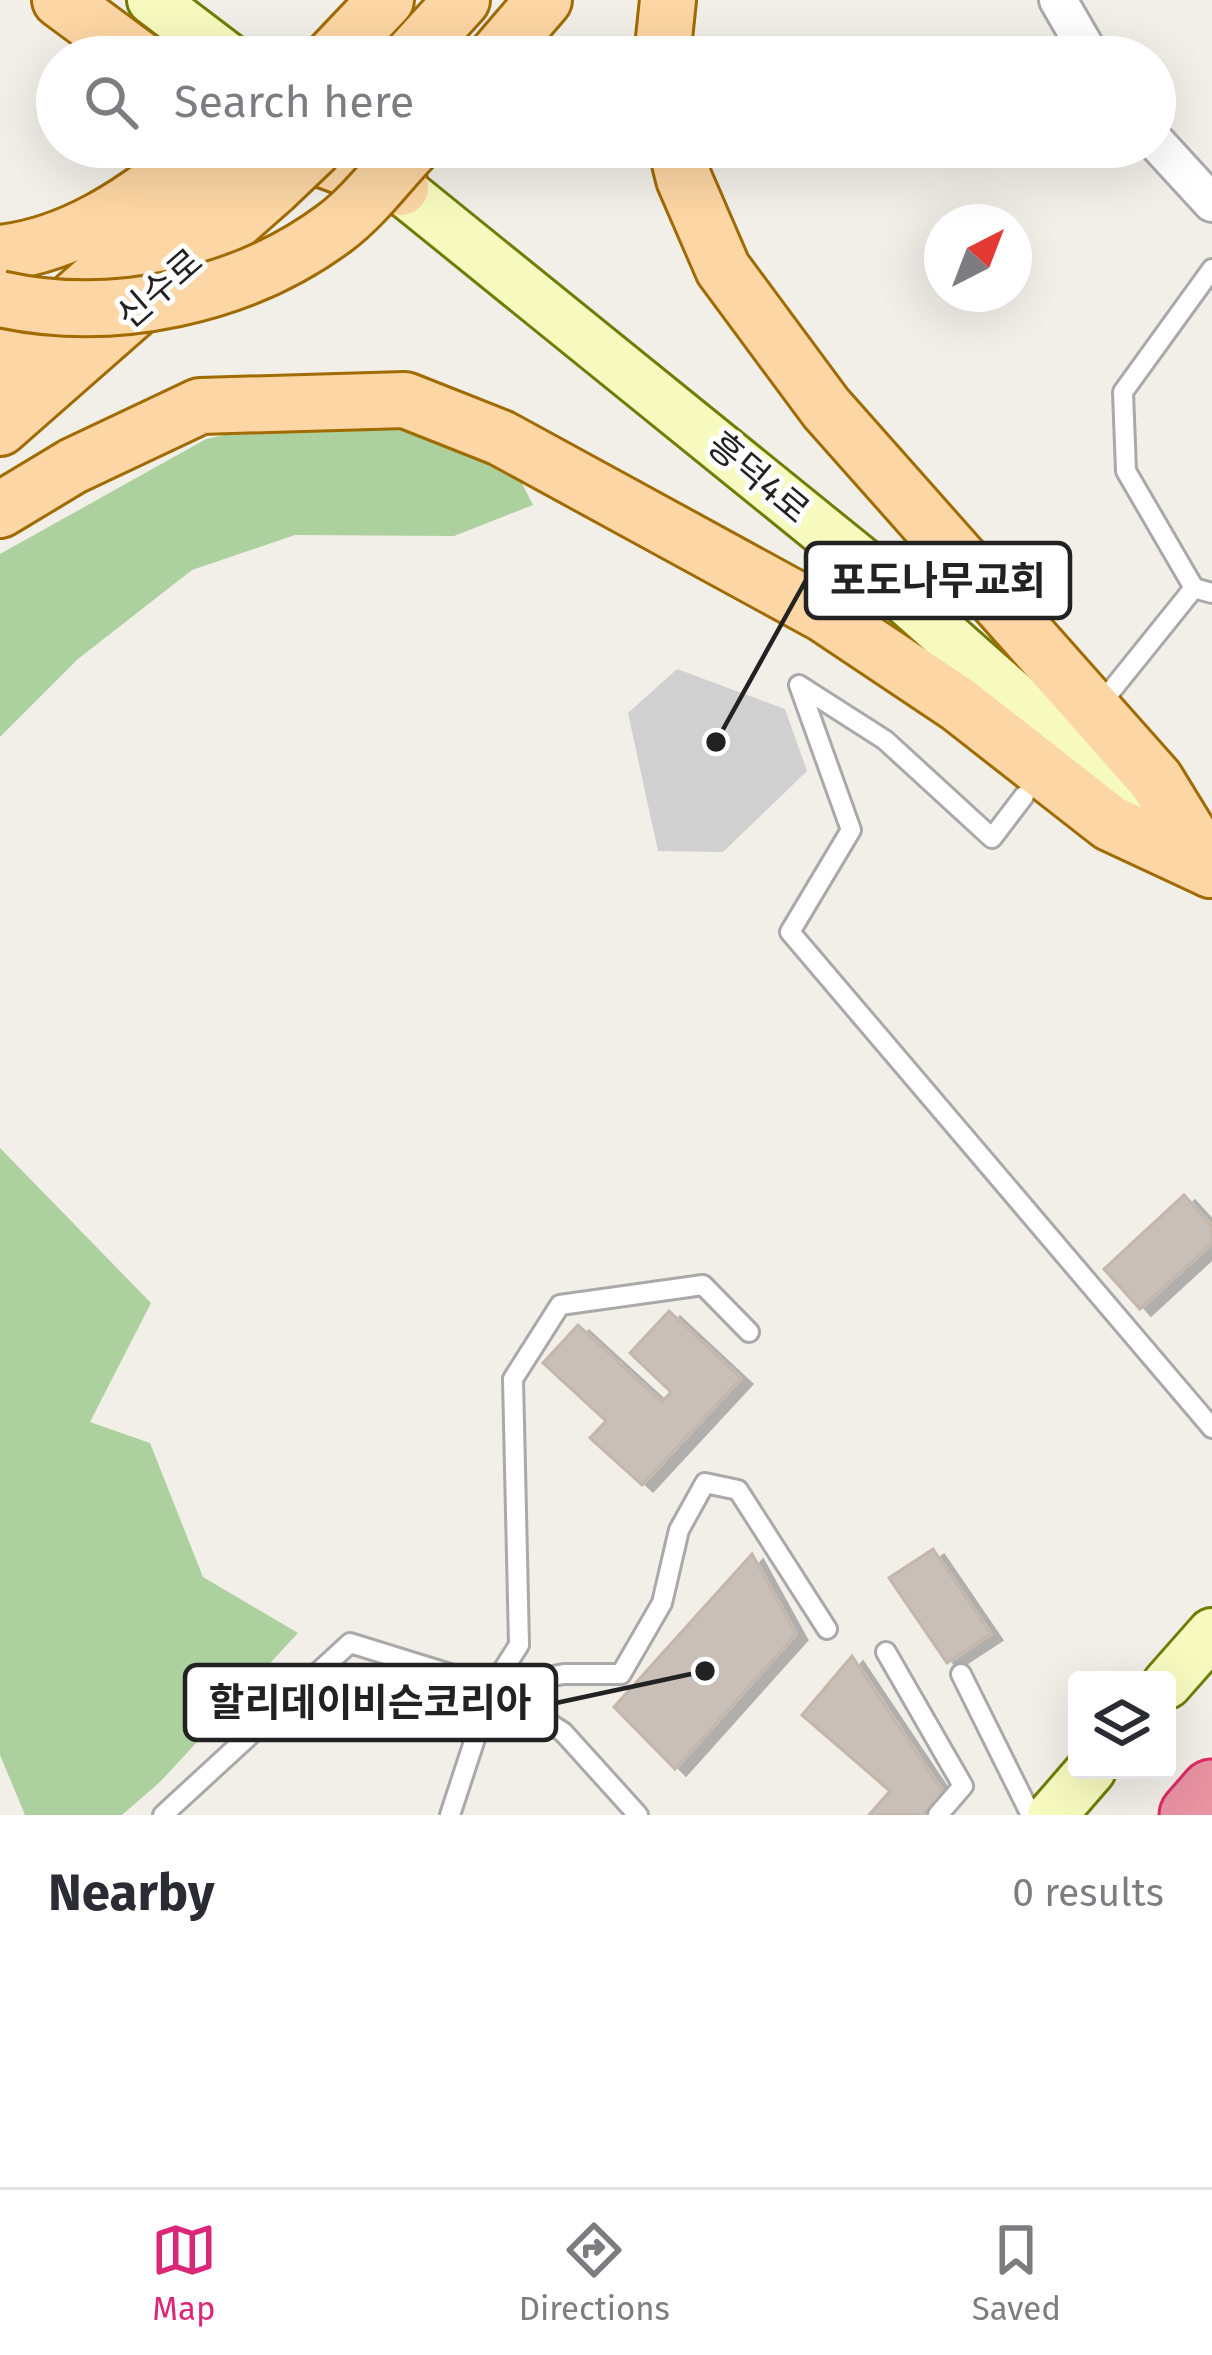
<!DOCTYPE html>
<html lang="en">
<head>
<meta charset="utf-8">
<style>
  :root { --surface:#fff; --page:#f2f2f3; --text:#2b2b33; --muted:#7c7c81; --line:#e1e1e2; --accent:#db2777 }
  body { margin:0; font-family:"Fira Sans","Noto Sans KR",sans-serif; background:var(--page); color:var(--text) }
  .controls { position:absolute; right:36px; bottom:36px; display:grid; overflow:hidden; border-radius:12px; box-shadow:0 12px 48px #0002 }
  .controls button { width:108px; height:108px; display:grid; place-items:center; padding:0; border:0; border-bottom:3px solid var(--line); background:var(--surface); color:var(--text); font:60px sans-serif }
  .compass { position:absolute; left:924px; top:204px; width:108px; height:108px; border-radius:50%; background:var(--surface); box-shadow:0 12px 48px #0002; rotate:42deg }
  .list { margin:0; padding:0; list-style:none }
  h2 { display:flex; justify-content:space-between; align-items:center; height:156px; margin:0; padding:0 48px; font-size:51px }
  h2 small { font-size:39px; font-weight:400; color:var(--muted) }
  .icon { flex:none; width:66px; height:66px; fill:none; stroke:currentColor; stroke-width:2; stroke-linecap:round; stroke-linejoin:round }
  .map { position:relative; flex:none; width:1212px; height:1815px; overflow:hidden }
  .search { position:absolute; background:var(--surface); box-shadow:0 12px 48px #0002; left:36px; right:36px; top:36px; height:132px; display:flex; align-items:center; gap:30px; box-sizing:border-box; padding:0 42px; border-radius:66px; color:var(--muted); font-size:45px }
  .sheet { height:372px; background:var(--surface) }
  nav { display:flex; justify-content:space-around; align-items:center; box-sizing:border-box; height:168px; border-top:3px solid var(--line); background:var(--surface); font-size:33px; color:var(--muted) }
  nav a { display:grid; justify-items:center; gap:6px }
  nav .on { color:var(--accent) }
  .map>svg:first-child { display:block }
  .religious { fill:#d0d0d0 }
  .forest { fill:#add19e }
  .building { fill:#c7bfb8; stroke:#c4b6ab; stroke-width:3; filter:url(#shadow) }
  .lines { fill:none; stroke-linecap:round; stroke-linejoin:round }
  .lane-casing { stroke:#a9a9a9; stroke-width:24 }
  .street-casing { stroke:#a9a9a9; stroke-width:42 }
  .secondary-casing { stroke:#707d05; stroke-width:54 }
  .primary-casing { stroke:#a06b00; stroke-width:60 }
  .highway-casing { stroke:#dc2a67; stroke-width:69 }
  .lane { stroke:#fff; stroke-width:18 }
  .street { stroke:#fff; stroke-width:36 }
  .secondary { stroke:#f7fabf; stroke-width:48 }
  .primary { stroke:#fcd6a4; stroke-width:54 }
  .highway { stroke:#e892a2; stroke-width:63 }
  .primary-bridge-casing { stroke:#a06b00; stroke-width:60; stroke-linecap:butt }
  .primary-bridge { stroke:#fcd6a4; stroke-width:54 }
  .labels { text-anchor:middle; stroke-width:10; stroke-linejoin:round; paint-order:stroke }
  .street-label { font-size:36px; fill:#222; stroke:#fff }
  .leader { fill:none; stroke:#222; stroke-width:4.5 }
  .callout-dot { fill:#222; stroke:#fff; stroke-width:4.5 }
  .callout { fill:#fff; stroke:#222; stroke-width:4.5 }
  .callout-label { font-size:39px; text-anchor:middle; font-weight:bold; fill:#222 }
</style>
</head>
<body>
<div class="map">
<svg width="1212" height="1815" viewBox="0 0 1212 1815">
  <defs>
    <filter id="shadow"><feDropShadow dx="11" dy="6" stdDeviation="0" flood-color="#0004"/></filter>
  </defs>
  <rect width="100%" height="100%" fill="#f2efe9"/>
  <polygon class="religious" points="677,669 785,709 807,771 723,852 658,851 628,713"/>
  <g class="forest">
    <polygon points="333,412 433,426 511,462 533,505 454,536 295,535 192,570 78,659 0,737 0,554 206,439"/>
    <polygon points="0,1148 151,1303 90,1422 150,1443 203,1577 298,1633 160,1782 122,1815 25,1815 0,1755"/>
  </g>
  <g class="building">
    <polygon points="1184,1195 1212,1226 1212,1243 1140,1309 1104,1269"/>
    <polygon points="669,1311 741,1378 642,1485 590,1438 606,1421 543,1363 578,1325 662,1402 671,1392 630,1353"/>
    <polygon points="933,1549 991,1634 947,1663 889,1578"/>
    <polygon points="752,1554 796,1634 675,1769 614,1707"/>
    <polygon points="852,1656 943,1792 923,1815 869,1815 890,1791 802,1715"/>
  </g>
  <g class="lines">
    <g class="lane-casing">
      <g id="lane">
        <polyline points="1212,269 1123,392 1126,471 1194,588 1212,593"/>
        <polyline points="1103,701 1194,588"/>
        <polyline points="1024,796 992,838 885,740 799,685 851,830 790,932 1212,1428"/>
        <polyline points="749,1332 703,1285 560,1305 513,1379 519,1645 492,1687 564,1674 621,1674 662,1603 679,1530 705,1483 738,1490 827,1629"/>
        <polyline points="886,1652 963,1786 938,1815"/>
        <polyline points="961,1674 1031,1815"/>
        <polyline points="163,1815 350,1643 492,1687 563,1732 638,1815"/>
        <polyline points="450,1815 492,1687"/>
      </g>
    </g>
    <g class="street-casing">
      <g id="street">
        <polyline points="1058,0 1091,57"/>
        <polyline points="1155,141 1212,203"/>
      </g>
    </g>
    <g class="secondary-casing">
      <g id="secondary">
        <polyline points="152,0 227,57"/>
        <polyline points="370,164 875,573 1190,852"/>
        <polyline points="1167,1684 1212,1633"/>
        <polyline points="1052,1815 1091,1770"/>
      </g>
    </g>
    <g class="primary-casing">
      <g id="primary">
        <polyline points="60,0 137,57"/>
        <polyline points="332,57 386,0"/>
        <polyline points="410,57 462,0"/>
        <polyline points="495,57 544,0"/>
        <polyline points="662,57 668,0"/>
        <polyline points="289,147 401,188"/>
        <polyline points="676,147 684,179 723,269 826,408 1156,780 1211,870"/>
        <path d="M0 253C70 245 129 206 183 163"/>
        <polyline points="0,365 246,147"/>
        <polyline points="0,428 273,188"/>
        <polyline points="0,510 73,466 200,406 405,400 501,438 825,615 958,704 1110,823 1211,870"/>
      </g>
    </g>
    <g class="highway-casing">
      <polyline id="highway" points="1192,1815 1212,1792"/>
    </g>
    <use href="#lane" class="lane"/>
    <use href="#street" class="street"/>
    <use href="#secondary" class="secondary"/>
    <use href="#primary" class="primary"/>
    <use href="#highway" class="highway"/>
    <g class="primary-bridge-casing">
      <g id="primary-bridge">
        <polyline points="273,188 316,147"/>
        <path d="M0 299C113 324 243 297 336 227 364 206 388 173 413 147"/>
      </g>
    </g>
    <use href="#primary-bridge" class="primary-bridge"/>
  </g>
  <g class="labels">
    <g class="street-label">
      <text transform="translate(159 288) rotate(-41)" y="13">신수로</text>
      <text transform="translate(759 477) rotate(40)" y="13">흥덕4로</text>
    </g>
  </g>
  <path class="leader" d="M716 742L806 580M705 1671L556 1703"/>
  <g class="callout-dot">
    <circle cx="716" cy="742" r="12"/>
    <circle cx="705" cy="1671" r="12"/>
  </g>
  <g class="callout">
    <rect x="806" y="543" width="264" height="75" rx="12"/>
    <rect x="185" y="1665" width="371" height="75" rx="12"/>
  </g>
  <g class="callout-label">
    <text x="938" y="594">포도나무교회</text>
    <text x="370" y="1716">할리데이비슨코리아</text>
  </g>
</svg>
<div class="controls">
<button><svg class="icon" aria-label="layers" viewBox="0 0 24 24"><path d="M12 4l9 5-9 5-9-5zM3 14l9 5 9-5"/></svg></button>
</div>
<svg class="compass" viewBox="-18 -18 36 36"><path d="M0-13l5 13h-10z" fill="#e53935"/><path d="M0 13l5-13h-10z" fill="#7c7c81"/></svg>
<div class="search"><svg class="icon" aria-label="search" viewBox="0 0 24 24"><circle cx="10" cy="10" r="6"/><path d="M15 15l6 6"/></svg>Search here</div>
</div>
<section class="sheet">
<h2>Nearby<small>0 results</small></h2>
<ul class="list">
</ul>
</section>
<nav>
<a class="on"><svg class="icon" aria-label="map" viewBox="0 0 24 24"><path d="M3 6l6-2 6 2 6-2v14l-6 2-6-2-6 2zM9 4v14M15 6v14"/></svg>Map</a>
<a><svg class="icon" aria-label="directions" viewBox="0 0 24 24"><path d="M12 3l9 9-9 9-9-9zM9 14v-3h6M13 9l2 2-2 2"/></svg>Directions</a>
<a><svg class="icon" aria-label="saved" viewBox="0 0 24 24"><path d="M7 4h10v16l-5-4-5 4z"/></svg>Saved</a>
</nav>
</body>
</html>
